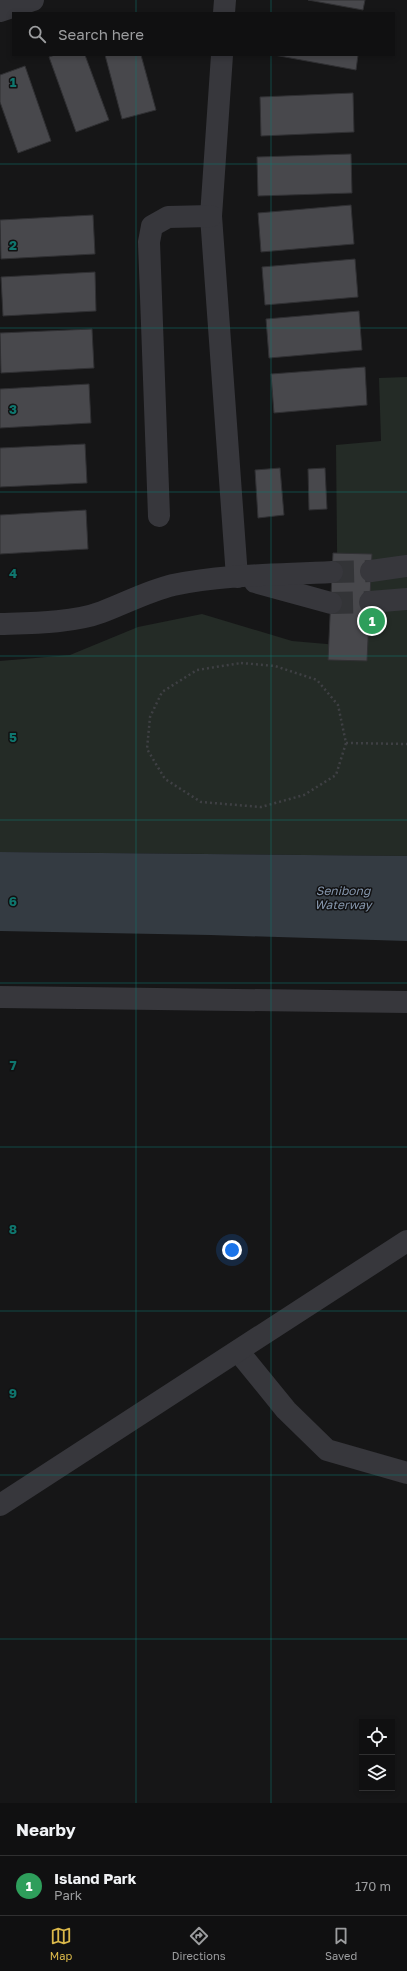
<!DOCTYPE html>
<html lang="en">
<head>
<meta charset="utf-8">
<style>
  :root { --surface:#101011; --page:#19191a; --text:#f1f3f6; --muted:#9c9d9f; --line:#303031; --accent:#dbb84a }
  body { margin:0; font-family:"Golos Text",sans-serif; background:var(--page); color:var(--text) }
  .controls { position:absolute; right:12px; bottom:12px; display:grid; overflow:hidden; border-radius:0px; box-shadow:0 2px 6px #0003 }
  .controls button { width:36px; height:36px; display:grid; place-items:center; padding:0; border:0; border-bottom:1px solid var(--line); background:var(--surface); color:var(--text); font:20px sans-serif }
  .you { position:absolute; left:232px; top:1250px; width:14px; height:14px; margin:-10px; border:3px solid #fff; border-radius:50%; background:#1a73e8; box-shadow:0 0 0 6px #1a73e833 }
  .badge { display:grid; place-items:center; width:26px; height:26px; border-radius:50%; background:var(--accent); color:#fff; font-size:13px; font-weight:700 }
  .pin { position:absolute; translate:-50% -50%; border:2px solid #fff; box-shadow:0 1px 4px #0006 }
  .list { margin:0; padding:0; list-style:none }
  h2 { display:flex; justify-content:space-between; align-items:center; height:52px; margin:0; padding:0 16px; font-size:17px }
  h2 small { font-size:13px; font-weight:400; color:var(--muted) }
  .list li { display:grid; grid-template-columns:26px 1fr auto; gap:12px; align-items:center; box-sizing:border-box; height:60px; padding:0 16px; border-top:1px solid var(--line) }
  .list b { display:block; font-size:15px; white-space:nowrap }
  .list p { margin:0; font-size:13px; white-space:nowrap; color:var(--muted) }
  .list em { font-size:13px; font-style:normal; color:var(--muted) }
  .icon { flex:none; width:22px; height:22px; fill:none; stroke:currentColor; stroke-width:2; stroke-linecap:round; stroke-linejoin:round }
  .map { position:relative; flex:none; width:407px; height:1803px; overflow:hidden }
  .search { position:absolute; background:var(--surface); box-shadow:0 2px 6px #0003; left:12px; right:12px; top:12px; height:44px; display:flex; align-items:center; gap:10px; box-sizing:border-box; padding:0 14px; border-radius:0px; color:var(--muted); font-size:15px }
  .sheet { height:112px; background:var(--surface) }
  nav { display:flex; justify-content:space-around; align-items:center; box-sizing:border-box; height:56px; border-top:1px solid var(--line); background:var(--surface); font-size:11px; color:var(--muted) }
  nav a { display:grid; justify-items:center; gap:2px }
  nav .on { color:var(--accent) }
  .map>svg:first-child { display:block }
  .green { fill:#242b26 }
  .water { fill:#343b42 }
  .building { fill:#48484c; stroke:#303033 }
  .lines { fill:none; stroke-linecap:round; stroke-linejoin:round }
  .minor-tunnel { stroke:#333437; stroke-width:22; stroke-dasharray:22 11; stroke-linecap:butt }
  .path { stroke:#3f4044; stroke-width:2.5; stroke-dasharray:2 3; stroke-linecap:butt }
  .minor { stroke:#37373c; stroke-width:22 }
  .grid { fill:none; stroke:#0f766e; stroke-width:1; stroke-opacity:0.55 }
  .labels { text-anchor:middle; stroke-width:3; stroke-linejoin:round; paint-order:stroke }
  .water-label { font-size:12px; font-style:italic; fill:#8596ac; stroke:#111112 }
  .grid-label { font-size:13px; text-anchor:middle; font-weight:bold; fill:#0f766e; stroke:#111112; stroke-width:3; stroke-linejoin:round; paint-order:stroke }
</style>
</head>
<body>
<div class="map">
<svg width="407" height="1803" viewBox="0 0 407 1803">
  <rect width="100%" height="100%" fill="#161617"/>
  <polygon class="green" points="407,377 407,856 0,852 0,661 70,655 138,627 202,614 292,641 338,645 336,445 381,441 379,378"/>
  <polygon class="water" points="0,852 407,856 407,941 210,935 0,931"/>
  <g class="building">
    <polygon points="308,0 365,0 363,10"/>
    <polygon points="55,55 85,55 109,120 76,132 49,57"/>
    <polygon points="105,55 141,55 156,110 122,119"/>
    <polygon points="274,55 358,55 356,70"/>
    <polygon points="25,66 51,141 18,153 0,102 0,75"/>
    <polygon points="353,93 354,132 261,136 260,97"/>
    <polygon points="351,154 352,193 258,196 257,157"/>
    <polygon points="351,205 354,244 261,252 258,213"/>
    <polygon points="93,215 95,254 1,259 0,220"/>
    <polygon points="355,259 358,297 265,305 262,267"/>
    <polygon points="95,272 96,311 3,316 1,277"/>
    <polygon points="359,311 362,350 269,358 266,319"/>
    <polygon points="92,329 94,368 1,373 0,333"/>
    <polygon points="365,367 367,405 274,413 271,374"/>
    <polygon points="89,384 91,423 0,428 0,389"/>
    <polygon points="85,444 87,483 0,487 0,448"/>
    <polygon points="280,468 284,515 258,518 255,470"/>
    <polygon points="325,468 327,509 309,510 308,469"/>
    <polygon points="86,510 88,549 0,554 0,515"/>
    <polygon points="333,553 372,554 367,661 328,660"/>
  </g>
  <g class="lines">
    <g class="minor-tunnel">
      <polyline points="332,572 371,571"/>
      <polyline points="331,603 370,602"/>
    </g>
    <g class="path">
      <polygon points="241,663 275,666 317,680 338,705 346,743 336,775 304,795 261,807 201,802 165,779 147,749 150,717 162,692 197,670"/>
      <polyline points="346,743 407,744"/>
    </g>
    <g class="minor">
      <polyline points="0,11 33,0"/>
      <polyline points="224,13 225,0"/>
      <polyline points="222,55 211,216 237,577"/>
      <polyline points="159,516 149,242 152,226 168,217 211,216"/>
      <polyline points="371,571 407,566"/>
      <polyline points="255,582 331,603"/>
      <polyline points="370,602 407,599"/>
      <path d="M0 624C31 623 73 623 102 612 126 603 148 591 173 585 225 574 280 575 332 572"/>
      <polyline points="0,997 407,1002"/>
      <polyline points="238,1351 286,1410 327,1450 407,1473"/>
      <polyline points="0,1505 407,1241"/>
    </g>
  </g>
  <path class="grid" d="M136 0V13M271 0V13M136 55V1803M271 55V1803M0 164H407M0 328H407M0 492H407M0 656H407M0 820H407M0 983H407M0 1147H407M0 1311H407M0 1475H407M0 1639H407"/>
  <g class="labels">
    <g class="water-label">
      <text x="343" y="895">Senibong<tspan x="343" dy="14">Waterway</tspan></text>
    </g>
  </g>
  <g class="grid-label">
    <text x="13" y="87">1</text>
    <text x="13" y="250">2</text>
    <text x="13" y="414">3</text>
    <text x="13" y="578">4</text>
    <text x="13" y="742">5</text>
    <text x="13" y="906">6</text>
    <text x="13" y="1070">7</text>
    <text x="13" y="1234">8</text>
    <text x="13" y="1398">9</text>
  </g>
</svg>
<div class="controls">
<button><svg class="icon" aria-label="locate" viewBox="0 0 24 24"><circle cx="12" cy="12" r="6"/><path d="M12 2v4M12 18v4M2 12h4M18 12h4"/></svg></button>
<button><svg class="icon" aria-label="layers" viewBox="0 0 24 24"><path d="M12 4l9 5-9 5-9-5zM3 14l9 5 9-5"/></svg></button>
</div>
<div class="you"></div>
<div class="pin badge" style="left:372px;top:621px;background:#2e9e5b">1</div>
<div class="search"><svg class="icon" aria-label="search" viewBox="0 0 24 24"><circle cx="10" cy="10" r="6"/><path d="M15 15l6 6"/></svg>Search here</div>
</div>
<section class="sheet">
<h2>Nearby<small></small></h2>
<ul class="list">
<li><span class="badge" style="background:#2e9e5b">1</span><div><b>Island Park</b><p>Park</p></div><em>170 m</em></li>
</ul>
</section>
<nav>
<a class="on"><svg class="icon" aria-label="map" viewBox="0 0 24 24"><path d="M3 6l6-2 6 2 6-2v14l-6 2-6-2-6 2zM9 4v14M15 6v14"/></svg>Map</a>
<a><svg class="icon" aria-label="directions" viewBox="0 0 24 24"><path d="M12 3l9 9-9 9-9-9zM9 14v-3h6M13 9l2 2-2 2"/></svg>Directions</a>
<a><svg class="icon" aria-label="saved" viewBox="0 0 24 24"><path d="M7 4h10v16l-5-4-5 4z"/></svg>Saved</a>
</nav>
</body>
</html>
